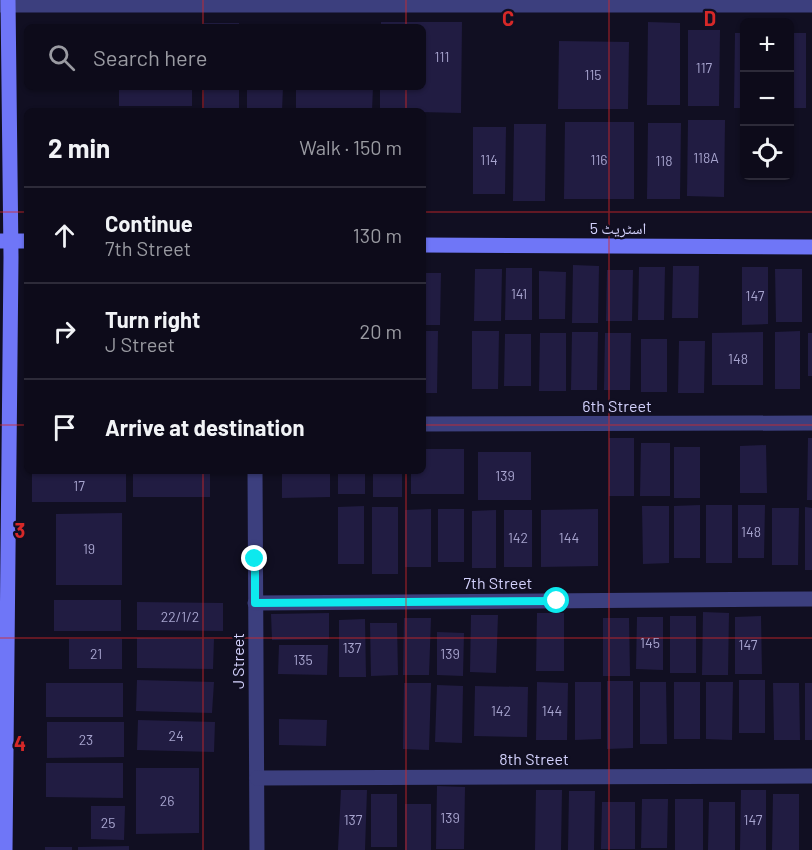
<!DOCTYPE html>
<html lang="en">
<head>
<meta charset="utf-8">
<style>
  :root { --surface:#0d0b1a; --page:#161423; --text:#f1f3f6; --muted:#9a9ba2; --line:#2d2b39 }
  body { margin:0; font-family:Barlow,"Noto Naskh Arabic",sans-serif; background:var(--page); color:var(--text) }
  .controls { position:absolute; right:18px; top:18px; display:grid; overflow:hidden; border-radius:9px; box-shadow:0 2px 4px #0004 }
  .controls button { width:54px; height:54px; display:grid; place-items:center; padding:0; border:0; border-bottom:2px solid var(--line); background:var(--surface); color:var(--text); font:30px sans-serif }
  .stop { position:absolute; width:18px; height:18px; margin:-14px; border:4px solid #0de9ee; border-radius:50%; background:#fff }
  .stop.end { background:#0de9ee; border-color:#fff; box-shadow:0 2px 6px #0008 }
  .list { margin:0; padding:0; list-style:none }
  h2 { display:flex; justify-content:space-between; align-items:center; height:78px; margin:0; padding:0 24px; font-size:26px }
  h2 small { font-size:20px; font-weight:400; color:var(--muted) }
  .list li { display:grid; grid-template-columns:39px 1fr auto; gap:18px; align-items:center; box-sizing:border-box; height:96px; padding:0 24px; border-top:2px solid var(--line) }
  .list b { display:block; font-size:22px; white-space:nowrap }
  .list p { margin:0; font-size:20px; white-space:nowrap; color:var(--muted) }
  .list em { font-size:20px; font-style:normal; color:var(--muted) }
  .icon { flex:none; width:33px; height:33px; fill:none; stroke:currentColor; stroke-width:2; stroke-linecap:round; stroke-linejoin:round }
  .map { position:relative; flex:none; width:812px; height:850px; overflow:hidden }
  .search { position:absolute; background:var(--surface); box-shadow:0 2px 4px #0004; left:24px; top:24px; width:402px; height:66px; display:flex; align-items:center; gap:15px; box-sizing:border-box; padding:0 21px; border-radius:9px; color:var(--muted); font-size:22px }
  .panel { position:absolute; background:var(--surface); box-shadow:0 2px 4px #0004; left:24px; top:108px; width:402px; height:366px; border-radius:9px }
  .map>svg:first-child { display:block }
  .building { fill:#211c42 }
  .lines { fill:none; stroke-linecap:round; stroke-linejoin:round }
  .street { stroke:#3c3f7e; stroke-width:15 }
  .secondary { stroke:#6f76f7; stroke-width:15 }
  .route { stroke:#0de9ee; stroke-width:8 }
  .grid { fill:none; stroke:#d62828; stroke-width:1.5; stroke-opacity:0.55 }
  .labels { text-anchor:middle; stroke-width:4.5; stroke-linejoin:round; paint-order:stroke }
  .number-label { font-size:14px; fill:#a7a4ce }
  .street-label { font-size:16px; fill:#d4d2fd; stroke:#110f22 }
  .grid-label { font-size:20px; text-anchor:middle; font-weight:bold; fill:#d62828; stroke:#110f22; stroke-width:4.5; stroke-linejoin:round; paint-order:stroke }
</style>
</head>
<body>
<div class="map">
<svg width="812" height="850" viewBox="0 0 812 850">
  <rect width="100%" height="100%" fill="#110f22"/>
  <g class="building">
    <polygon points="381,22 462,22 461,113 380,111 380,87 423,87 423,27 381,27"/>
    <polygon points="648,22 680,23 680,105 647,105"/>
    <rect x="204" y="23" width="35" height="4"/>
    <polygon points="688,30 720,30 719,106 688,106"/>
    <polygon points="735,33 744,33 744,108 734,108"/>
    <rect x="790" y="33" width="16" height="75"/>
    <polygon points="559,41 629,42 628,109 558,109"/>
    <rect x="119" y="87" width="73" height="19"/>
    <rect x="204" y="87" width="35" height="24"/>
    <polygon points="247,87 283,87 282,111 247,111"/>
    <polygon points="296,87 373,87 372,111 296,110"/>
    <polygon points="688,120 725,120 724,197 687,196"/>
    <polygon points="565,122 634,122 634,199 564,199"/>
    <polygon points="648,123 681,123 680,199 647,199"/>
    <polygon points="514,124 546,124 545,201 513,201"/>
    <polygon points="473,127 506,127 505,194 473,194"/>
    <polygon points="573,265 599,266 598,323 572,323"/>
    <polygon points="673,266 699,266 698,318 672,318"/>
    <polygon points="639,267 665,267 664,320 638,320"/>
    <polygon points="742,267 768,267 768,324 742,325"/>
    <polygon points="506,268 532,268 532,320 505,320"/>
    <polygon points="475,269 502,269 501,321 474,321"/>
    <polygon points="775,269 802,269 802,322 776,322"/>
    <polygon points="607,270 633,270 632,321 606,321"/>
    <polygon points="539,271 566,272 565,319 539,319"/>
    <polygon points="423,273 441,273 440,325 423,325"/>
    <polygon points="423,331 438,331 437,393 423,393"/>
    <polygon points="472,331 499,331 498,389 472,389"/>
    <polygon points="800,331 800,389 775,389 775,332"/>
    <polygon points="572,332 598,332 597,390 571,390"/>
    <polygon points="763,332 763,385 712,385 712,333"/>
    <polygon points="540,333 566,333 566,391 539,391"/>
    <polygon points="605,333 631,333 630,390 604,390"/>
    <rect x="808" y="333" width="4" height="43"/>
    <polygon points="505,334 531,334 531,386 504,386"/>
    <rect x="641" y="339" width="26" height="53"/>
    <polygon points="679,341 705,341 704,393 678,393"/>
    <rect x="609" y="438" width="25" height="58"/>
    <polygon points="808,438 812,438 812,500 807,500"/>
    <polygon points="641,443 670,443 670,496 640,496"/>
    <polygon points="766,445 767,493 740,493 740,446"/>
    <rect x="674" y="447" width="26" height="51"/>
    <polygon points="423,449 464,449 464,494 411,494 411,471 423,471"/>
    <rect x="478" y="452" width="53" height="48"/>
    <rect x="32" y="471" width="94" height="31"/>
    <rect x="133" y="471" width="77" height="26"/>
    <polygon points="282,471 330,471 330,497 282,498"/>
    <rect x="338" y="471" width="27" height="23"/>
    <rect x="373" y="471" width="29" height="26"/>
    <polygon points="700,505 700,558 674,558 674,506"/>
    <rect x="706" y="505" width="26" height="58"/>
    <polygon points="738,505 765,505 764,558 738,558"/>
    <polygon points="364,506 364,564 338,564 338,507"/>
    <polygon points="642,506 669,506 669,563 643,564"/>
    <rect x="372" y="507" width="26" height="67"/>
    <polygon points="805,507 812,508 812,570 805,570"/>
    <polygon points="772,508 799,508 798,565 772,565"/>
    <polygon points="431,509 431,567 405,567 405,510"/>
    <rect x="438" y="509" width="26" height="53"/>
    <polygon points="598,509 598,566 541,567 541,510"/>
    <polygon points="496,510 496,568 472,568 472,511"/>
    <rect x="504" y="510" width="28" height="57"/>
    <polygon points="122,513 122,585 56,585 56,514"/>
    <rect x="54" y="600" width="67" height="31"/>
    <polygon points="137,602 223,603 223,631 137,630"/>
    <polygon points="703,612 729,613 728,675 702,675"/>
    <polygon points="329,613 329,639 272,640 271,614"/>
    <polygon points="537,613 564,613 564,671 536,671"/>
    <polygon points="471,615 498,615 496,673 470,672"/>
    <rect x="670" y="616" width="26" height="57"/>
    <polygon points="761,616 762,674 735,674 735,617"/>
    <polygon points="637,617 663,617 663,670 636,669"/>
    <polygon points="404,618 431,618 429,675 403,675"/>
    <polygon points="603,618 629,618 630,676 603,676"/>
    <polygon points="365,619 366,677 339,677 339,620"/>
    <polygon points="370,623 397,623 398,675 371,676"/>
    <polygon points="437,632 464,633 463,676 437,675"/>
    <polygon points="137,638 214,639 213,669 137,668"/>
    <rect x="69" y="639" width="53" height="30"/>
    <polygon points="279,645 328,645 327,675 278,674"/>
    <polygon points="137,680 214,682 212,713 136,711"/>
    <rect x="739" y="680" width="26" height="53"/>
    <polygon points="607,681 633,681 633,748 607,749"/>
    <polygon points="537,682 568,683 567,740 536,740"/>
    <polygon points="575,682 601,682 601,739 575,740"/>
    <polygon points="640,682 666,682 667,744 640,744"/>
    <rect x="674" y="682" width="26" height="57"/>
    <polygon points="706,682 733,682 732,740 706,739"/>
    <rect x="46" y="683" width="77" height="34"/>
    <polygon points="404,683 431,683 429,750 403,749"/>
    <polygon points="773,683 799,683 800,740 774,740"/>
    <rect x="805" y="683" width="7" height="57"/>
    <polygon points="437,685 463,686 462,743 435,742"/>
    <polygon points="475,686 528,687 527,737 474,736"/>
    <polygon points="279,719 327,720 326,746 279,745"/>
    <polygon points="138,720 215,722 214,752 137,750"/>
    <polygon points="47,722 124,722 124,757 47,758"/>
    <polygon points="46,763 123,763 123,798 46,797"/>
    <polygon points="136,768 199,768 199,833 136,834"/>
    <polygon points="437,786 465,787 464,849 436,849"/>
    <polygon points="341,790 367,790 365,850 338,850"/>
    <polygon points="536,790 562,790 561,850 535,850"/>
    <polygon points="741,790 766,790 766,850 740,850"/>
    <polygon points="569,791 595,791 594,850 568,850"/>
    <rect x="371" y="794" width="26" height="53"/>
    <polygon points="773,794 799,794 799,850 772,850"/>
    <polygon points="642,799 668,799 667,848 641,848"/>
    <rect x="675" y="799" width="28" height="51"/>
    <polygon points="602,802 635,802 635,849 601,849"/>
    <polygon points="709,802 735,802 735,850 708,850"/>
    <rect x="405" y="804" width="26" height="46"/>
    <polygon points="91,806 125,806 124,840 91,839"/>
    <polygon points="129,846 129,850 78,850 78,847"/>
    <rect x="45" y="847" width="27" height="3"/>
  </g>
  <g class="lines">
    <g class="street">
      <polyline points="0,5 812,5"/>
      <polyline points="423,424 812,423"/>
      <polyline points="255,471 257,850"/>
      <polyline points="255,603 812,599"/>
      <polyline points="257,778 812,776"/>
    </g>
    <g class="secondary">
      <polyline points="0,241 27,241"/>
      <polyline points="423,245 812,247"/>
      <polyline points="5,850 11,257 8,0"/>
    </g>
  </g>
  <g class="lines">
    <polyline class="route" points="255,559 255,603 557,601"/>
  </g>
  <path class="grid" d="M203 0V27M406 0V27M609 0V850M203 87V111M406 87V111M0 212H27M423 212H812M0 425H27M423 425H812M203 471V850M406 471V850M0 638H812"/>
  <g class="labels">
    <g class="number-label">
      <text x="442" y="62">111</text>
      <text x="704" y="73">117</text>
      <text x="593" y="80">115</text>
      <text x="706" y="163">118A</text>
      <text x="489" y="165">114</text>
      <text x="599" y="165">116</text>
      <text x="664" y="166">118</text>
      <text x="519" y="299">141</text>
      <text x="755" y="301">147</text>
      <text x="738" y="364">148</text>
      <text x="505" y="481">139</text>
      <text x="79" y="491">17</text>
      <text x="751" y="537">148</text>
      <text x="518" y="543">142</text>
      <text x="569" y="543">144</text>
      <text x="89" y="554">19</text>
      <text x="180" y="622">22/1/2</text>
      <text x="650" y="648">145</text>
      <text x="748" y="650">147</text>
      <text x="352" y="653">137</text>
      <text x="96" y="659">21</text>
      <text x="450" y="659">139</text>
      <text x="303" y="665">135</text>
      <text x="501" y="716">142</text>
      <text x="552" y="716">144</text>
      <text x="176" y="741">24</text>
      <text x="86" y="745">23</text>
      <text x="167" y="806">26</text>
      <text x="450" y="823">139</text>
      <text x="353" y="825">137</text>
      <text x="753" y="825">147</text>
      <text x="108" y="828">25</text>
    </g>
    <g class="street-label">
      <text x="618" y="234">اسٹریٹ 5</text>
      <text x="617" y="412">6th Street</text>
      <text x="498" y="589">7th Street</text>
      <text transform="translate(238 661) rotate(-90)" y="6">J Street</text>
      <text x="534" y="765">8th Street</text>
    </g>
  </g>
  <g class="grid-label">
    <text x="508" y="26">C</text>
    <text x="710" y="26">D</text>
    <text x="20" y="538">3</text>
    <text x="20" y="751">4</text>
  </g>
</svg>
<div class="controls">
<button>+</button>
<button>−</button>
<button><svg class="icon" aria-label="locate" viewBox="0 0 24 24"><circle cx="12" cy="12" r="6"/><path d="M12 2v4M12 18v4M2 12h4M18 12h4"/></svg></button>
</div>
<div class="stop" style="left:557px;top:601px"></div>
<div class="stop end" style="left:255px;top:559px"></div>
<div class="search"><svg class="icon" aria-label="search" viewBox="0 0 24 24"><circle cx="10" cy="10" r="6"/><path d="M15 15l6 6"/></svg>Search here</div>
<section class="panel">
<h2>2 min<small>Walk · 150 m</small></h2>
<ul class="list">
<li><svg class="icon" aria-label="ahead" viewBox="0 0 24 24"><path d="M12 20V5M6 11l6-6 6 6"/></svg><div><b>Continue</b><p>7th Street</p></div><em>130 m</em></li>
<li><svg class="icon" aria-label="right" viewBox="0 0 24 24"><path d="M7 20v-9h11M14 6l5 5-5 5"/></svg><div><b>Turn right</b><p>J Street</p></div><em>20 m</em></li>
<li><svg class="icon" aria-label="arrive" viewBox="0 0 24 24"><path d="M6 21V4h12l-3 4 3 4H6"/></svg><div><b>Arrive at destination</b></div></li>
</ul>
</section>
</div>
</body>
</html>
